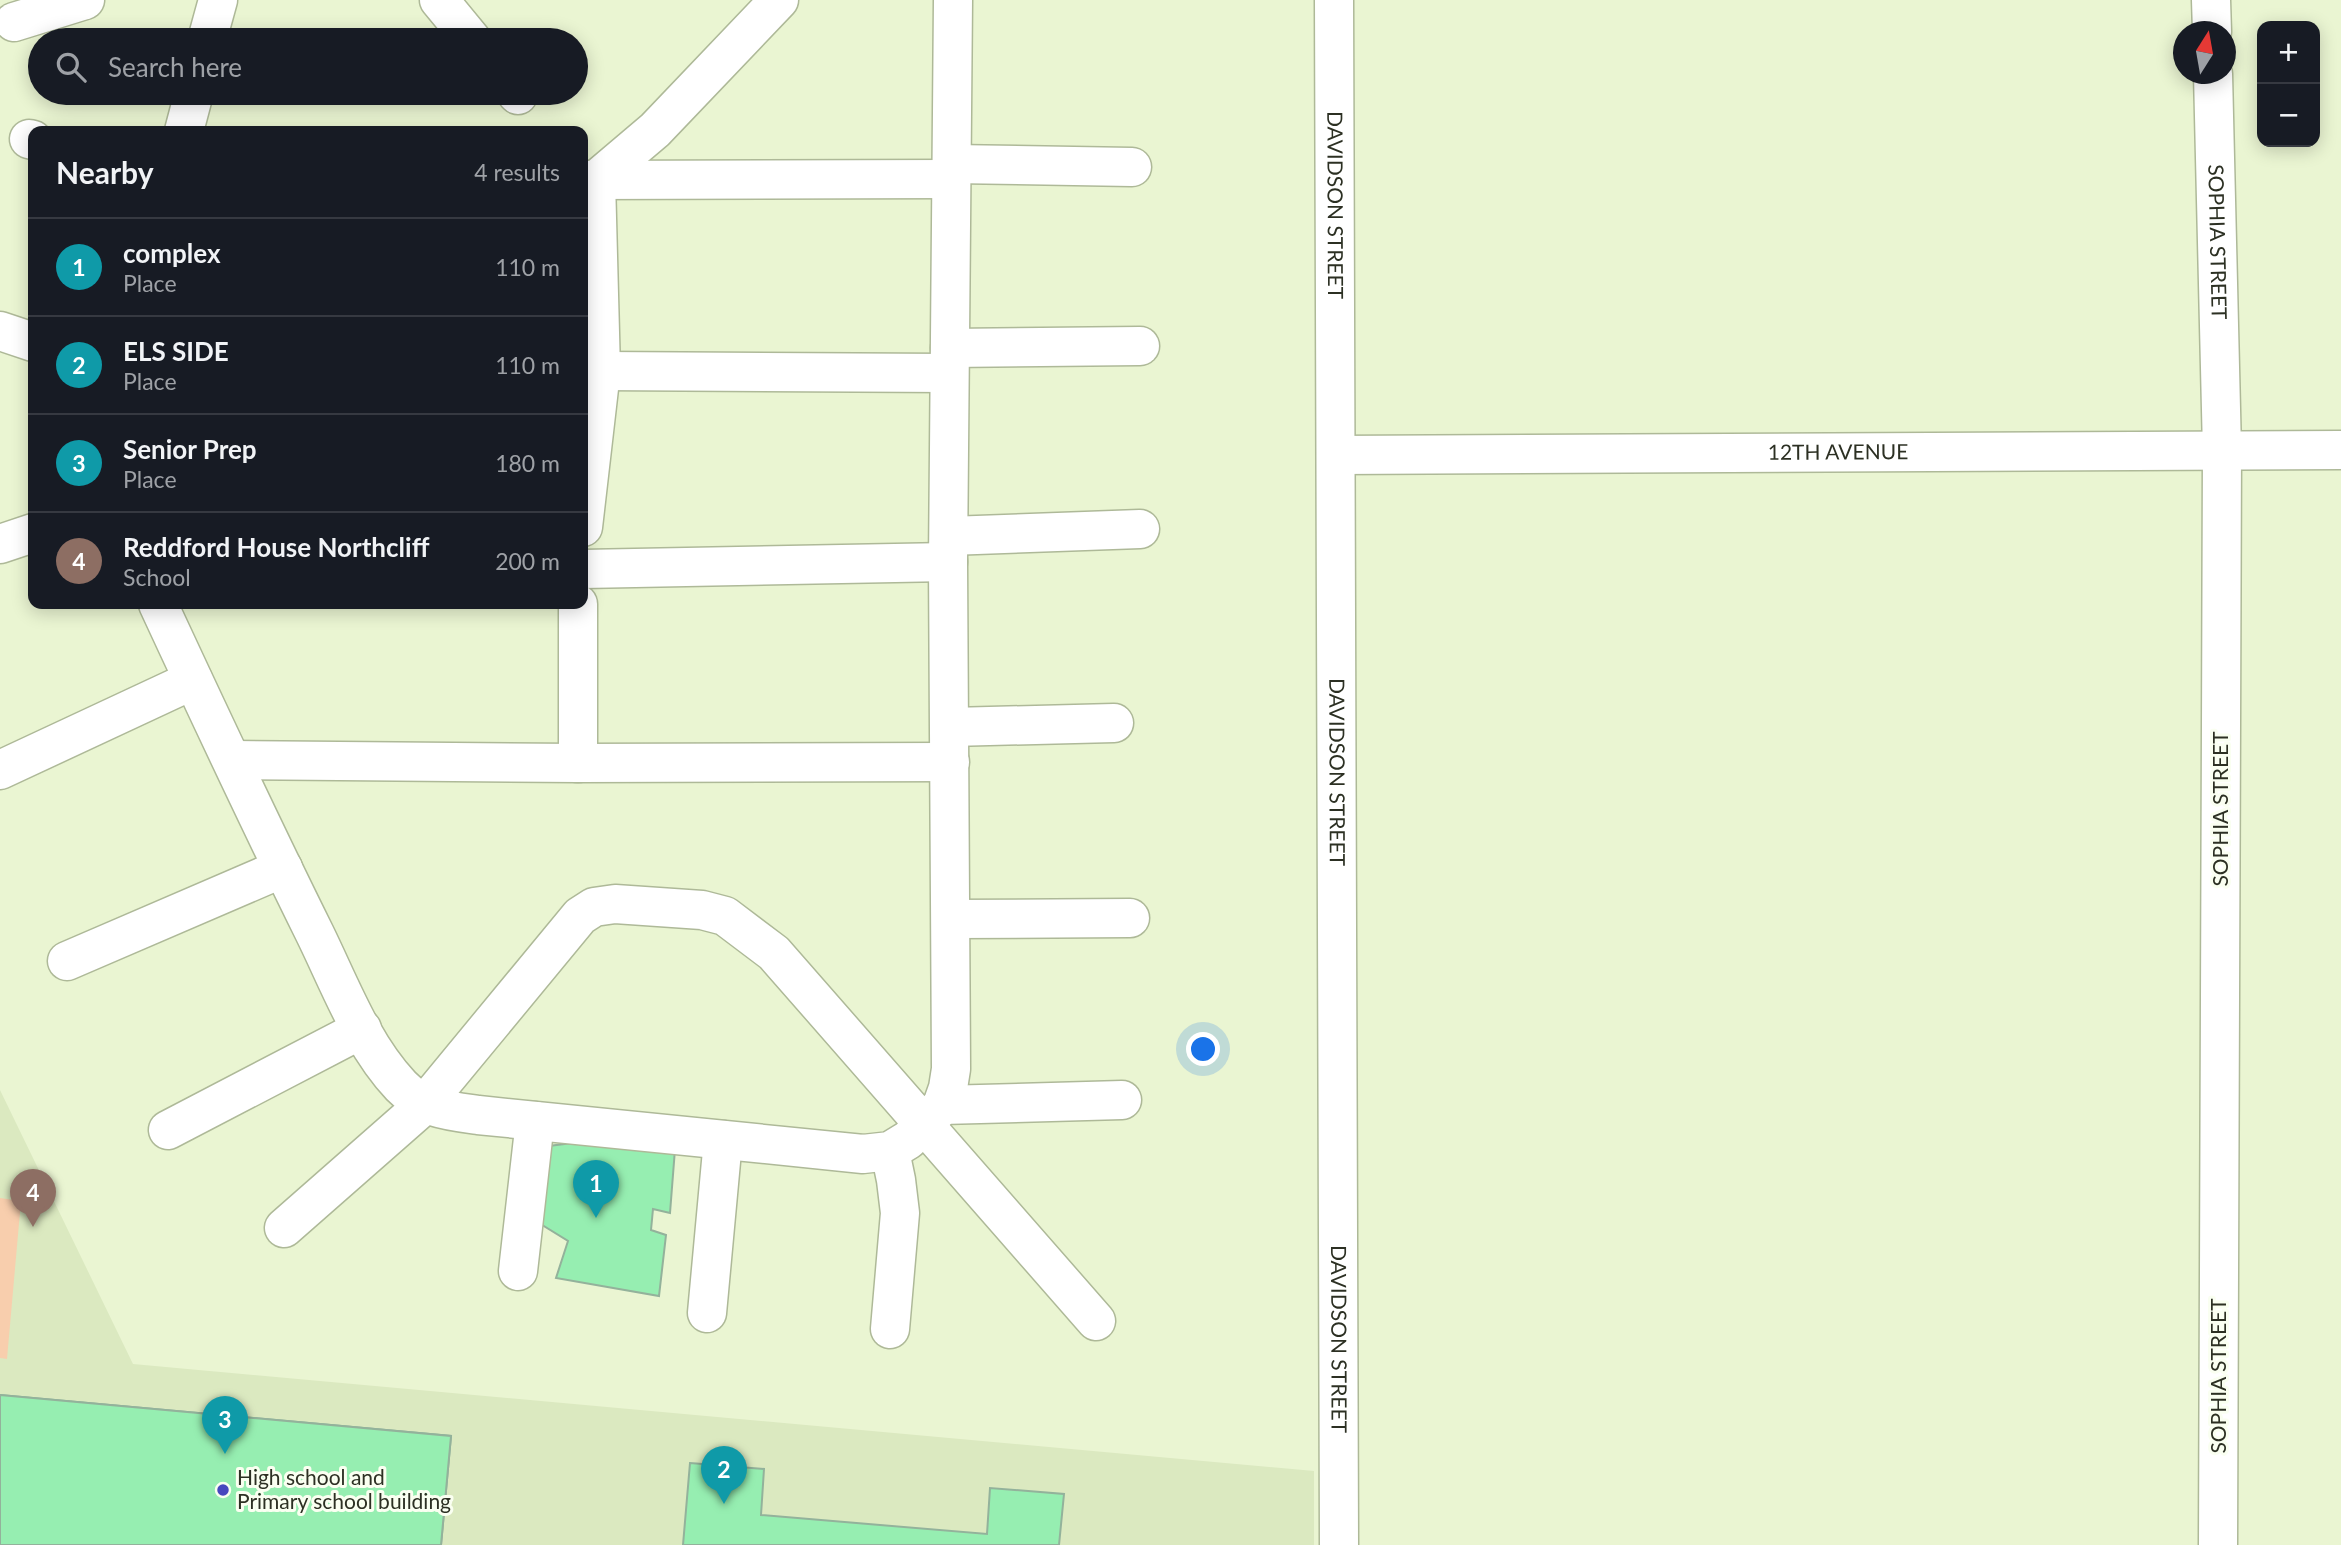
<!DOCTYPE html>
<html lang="en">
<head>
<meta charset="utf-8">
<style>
  :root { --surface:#171b24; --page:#20242c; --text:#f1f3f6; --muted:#9ea1a6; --line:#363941; --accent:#db2777 }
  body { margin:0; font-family:Lato,sans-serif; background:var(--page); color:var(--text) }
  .controls { position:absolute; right:21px; top:21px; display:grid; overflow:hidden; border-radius:14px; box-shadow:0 4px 18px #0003 }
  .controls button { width:63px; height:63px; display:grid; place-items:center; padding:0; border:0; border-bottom:2px solid var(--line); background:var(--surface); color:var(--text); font:35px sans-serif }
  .compass { position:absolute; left:2173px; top:21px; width:63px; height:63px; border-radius:50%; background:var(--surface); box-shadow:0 4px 18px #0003; rotate:11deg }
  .you { position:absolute; left:1204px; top:1050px; width:24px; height:24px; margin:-18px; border:5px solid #fff; border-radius:50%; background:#1a73e8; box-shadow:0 0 0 10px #1a73e833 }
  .badge { display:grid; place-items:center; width:46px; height:46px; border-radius:50%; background:var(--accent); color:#fff; font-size:23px; font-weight:700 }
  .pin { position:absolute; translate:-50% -58px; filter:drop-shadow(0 2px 4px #0008) }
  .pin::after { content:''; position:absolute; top:37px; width:24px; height:21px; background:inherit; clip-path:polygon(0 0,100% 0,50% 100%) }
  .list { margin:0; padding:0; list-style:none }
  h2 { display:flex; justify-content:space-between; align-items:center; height:91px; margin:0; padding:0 28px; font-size:30px }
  h2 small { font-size:23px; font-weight:400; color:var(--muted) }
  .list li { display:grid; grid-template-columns:46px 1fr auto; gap:21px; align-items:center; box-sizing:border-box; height:98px; padding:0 28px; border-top:2px solid var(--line) }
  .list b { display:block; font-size:26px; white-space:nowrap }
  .list p { margin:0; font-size:23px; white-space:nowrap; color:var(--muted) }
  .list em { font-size:23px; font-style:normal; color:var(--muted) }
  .icon { flex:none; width:38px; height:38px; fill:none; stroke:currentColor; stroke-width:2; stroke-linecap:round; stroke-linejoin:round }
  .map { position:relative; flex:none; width:2341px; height:1545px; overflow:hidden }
  .search { position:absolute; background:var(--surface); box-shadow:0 4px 18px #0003; left:28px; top:28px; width:560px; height:77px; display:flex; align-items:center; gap:18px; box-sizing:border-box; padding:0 24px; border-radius:38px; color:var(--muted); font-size:26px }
  .panel { position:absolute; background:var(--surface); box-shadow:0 4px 18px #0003; left:28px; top:126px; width:560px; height:483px; border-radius:14px }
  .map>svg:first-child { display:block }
  .built { fill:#dbe9c0 }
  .green { fill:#f8cead }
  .building { fill:#96eeb1; stroke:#93b29b; stroke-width:2 }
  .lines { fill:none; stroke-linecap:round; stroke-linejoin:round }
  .minor-casing { stroke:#aeb998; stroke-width:41 }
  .minor { stroke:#fff; stroke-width:38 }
  .poi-dot { fill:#4748be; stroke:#fafff1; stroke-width:2.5 }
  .labels { text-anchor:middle; stroke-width:6; stroke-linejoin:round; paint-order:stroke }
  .street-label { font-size:21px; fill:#2c3023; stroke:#fafff1 }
  .poi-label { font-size:21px; fill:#2c3023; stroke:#fafff1; text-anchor:start }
</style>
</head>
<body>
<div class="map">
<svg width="2341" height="1545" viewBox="0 0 2341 1545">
  <rect width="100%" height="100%" fill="#eaf5d2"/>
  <polygon class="built" points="0,1090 133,1364 1314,1471 1314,1545 0,1545"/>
  <polygon class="green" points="0,1198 21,1201 7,1359 0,1358"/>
  <g class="building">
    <polygon points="619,1137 675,1149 670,1213 653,1209 651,1230 666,1235 659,1296 556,1278 568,1241 539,1223 549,1146"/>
    <polygon points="0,1395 451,1436 441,1545 368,1545 372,1501 183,1484 177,1545 15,1545 21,1474 0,1471"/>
    <polygon points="0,1395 451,1436 441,1545 0,1545"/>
    <polygon points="690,1463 764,1469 761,1515 987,1534 990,1488 1064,1494 1059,1545 683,1545"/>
  </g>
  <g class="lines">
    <g class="minor-casing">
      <g id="minor">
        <polyline points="439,0 472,40"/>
        <path id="s1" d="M1334 0 1339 1545"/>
        <polyline points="2211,0 2212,32"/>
        <polyline points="14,22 85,0"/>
        <polyline points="207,40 218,0"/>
        <path id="s2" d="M2213 74 2222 451 2218 1545"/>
        <polyline points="516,93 518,95"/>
        <polyline points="184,131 194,93"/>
        <polyline points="29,139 33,140"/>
        <polyline points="952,164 1132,167"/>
        <polyline points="585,180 951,179"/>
        <polyline points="0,331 33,342"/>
        <polyline points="950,348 1140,346"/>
        <polyline points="601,371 949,373"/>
        <path id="s3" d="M1336 455 2341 450"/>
        <polyline points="583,527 601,371 596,180 655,130 779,0"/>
        <polyline points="949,536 1140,529"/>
        <polyline points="0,544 33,533"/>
        <polyline points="583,569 948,562"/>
        <path d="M158 604C209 714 261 825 315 934 340 985 362 1045 401 1086 423 1109 449 1111 478 1115L863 1154 890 1151 908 1140 925 1124 942 1105 948 1088 951 1069 948 562 953 0"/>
        <polyline points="951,727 1114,723"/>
        <polyline points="233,760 578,763 950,762"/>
        <polyline points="578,763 578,604"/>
        <polyline points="0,770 193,680"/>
        <polyline points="952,919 1130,918"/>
        <polyline points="67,961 283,868"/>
        <polyline points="942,1105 1122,1100"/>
        <polyline points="168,1130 362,1029"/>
        <polyline points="890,1151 896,1180 900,1213 890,1329"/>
        <polyline points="284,1228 424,1105 580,916 594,907 615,904 702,910 725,916 774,953 1096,1321"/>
        <polyline points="518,1271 535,1121"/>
        <polyline points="707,1313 723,1140"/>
      </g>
    </g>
    <use href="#minor" class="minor"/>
  </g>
  <circle class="poi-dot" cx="223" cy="1490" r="7"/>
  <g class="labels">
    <g class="street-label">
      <text dy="7" stroke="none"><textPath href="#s1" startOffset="205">DAVIDSON STREET</textPath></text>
      <text dy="7" stroke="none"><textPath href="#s2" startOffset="168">SOPHIA STREET</textPath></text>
      <text dy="7" stroke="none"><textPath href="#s3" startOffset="502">12TH AVENUE</textPath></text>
      <text dy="7" stroke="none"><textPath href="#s1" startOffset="772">DAVIDSON STREET</textPath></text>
      <text transform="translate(2221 809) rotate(-90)" y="7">SOPHIA STREET</text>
      <text dy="7" stroke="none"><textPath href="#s1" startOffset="1339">DAVIDSON STREET</textPath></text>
      <text transform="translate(2219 1376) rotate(-90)" y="7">SOPHIA STREET</text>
    </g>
    <g class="poi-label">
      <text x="237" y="1485">High school and<tspan x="237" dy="24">Primary school building</tspan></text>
    </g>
  </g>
</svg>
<div class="controls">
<button>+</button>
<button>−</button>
</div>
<svg class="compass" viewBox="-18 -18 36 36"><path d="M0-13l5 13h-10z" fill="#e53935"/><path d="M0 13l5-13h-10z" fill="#9ea1a6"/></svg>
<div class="you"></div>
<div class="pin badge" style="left:596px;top:1218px;background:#0f9aa8">1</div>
<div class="pin badge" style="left:724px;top:1504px;background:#0f9aa8">2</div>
<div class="pin badge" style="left:225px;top:1454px;background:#0f9aa8">3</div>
<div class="pin badge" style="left:33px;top:1227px;background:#8d6e63">4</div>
<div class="search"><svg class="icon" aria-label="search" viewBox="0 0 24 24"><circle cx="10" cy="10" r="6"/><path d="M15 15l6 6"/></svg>Search here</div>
<section class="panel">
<h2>Nearby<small>4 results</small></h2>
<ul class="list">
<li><span class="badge" style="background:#0f9aa8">1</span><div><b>complex</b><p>Place</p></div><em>110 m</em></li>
<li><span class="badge" style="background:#0f9aa8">2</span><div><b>ELS SIDE</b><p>Place</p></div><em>110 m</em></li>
<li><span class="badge" style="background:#0f9aa8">3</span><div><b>Senior Prep</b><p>Place</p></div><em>180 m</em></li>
<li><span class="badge" style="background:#8d6e63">4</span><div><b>Reddford House Northcliff</b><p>School</p></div><em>200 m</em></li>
</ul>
</section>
</div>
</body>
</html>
